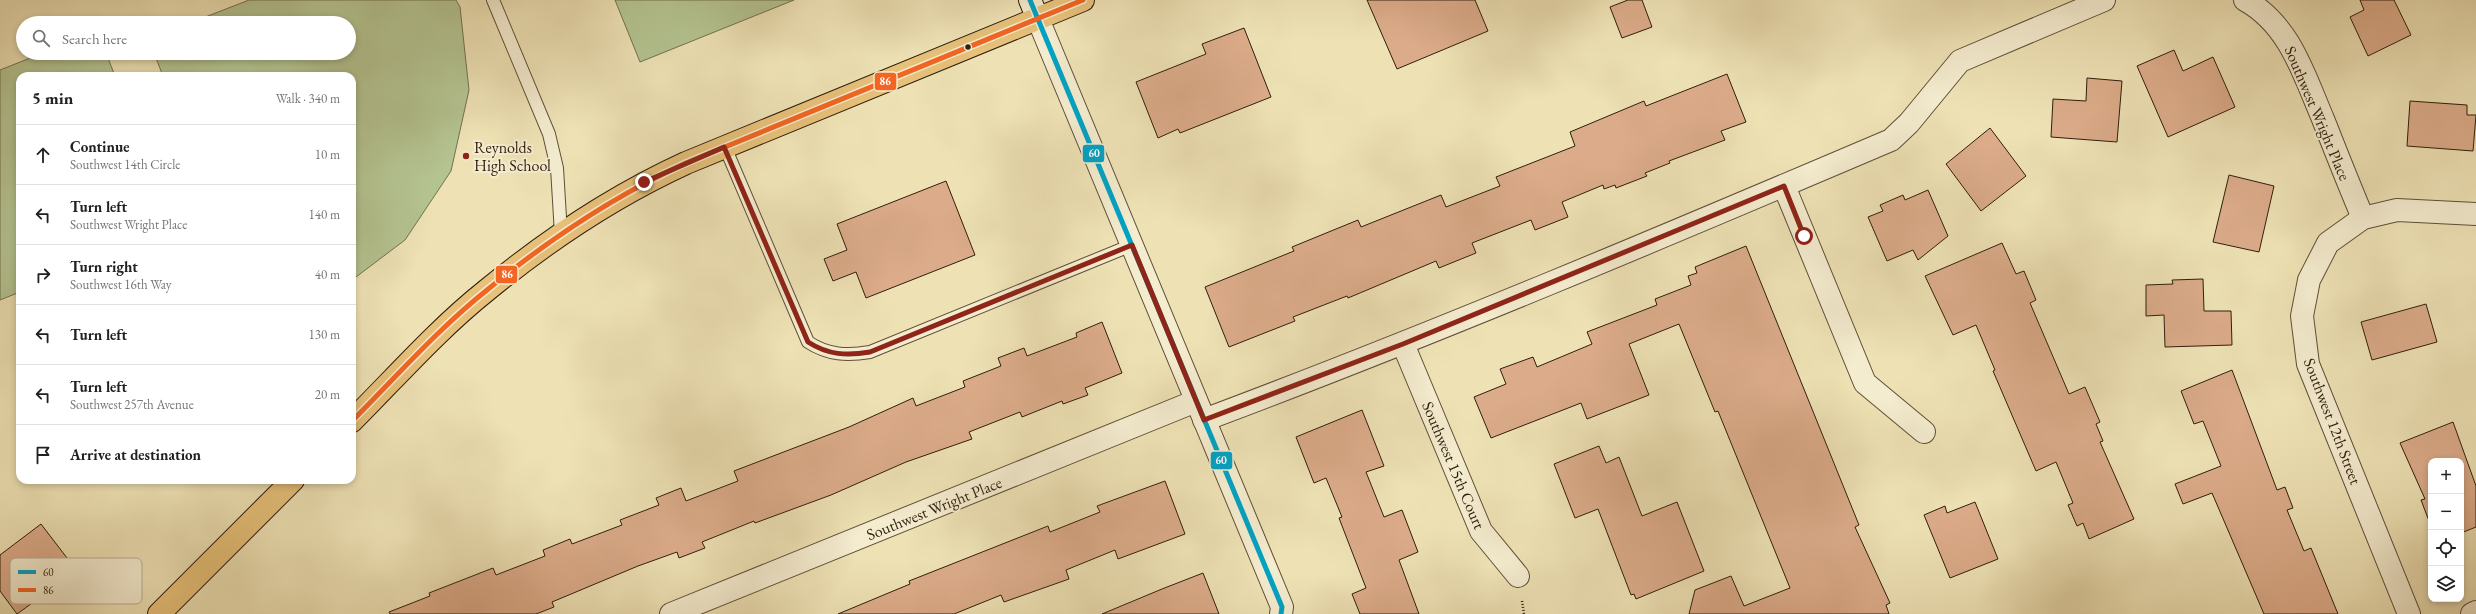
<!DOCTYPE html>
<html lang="en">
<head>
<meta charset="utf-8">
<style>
  :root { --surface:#fff; --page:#f2f2f2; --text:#202124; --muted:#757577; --line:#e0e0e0 }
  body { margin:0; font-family:"EB Garamond",serif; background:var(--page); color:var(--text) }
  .controls { position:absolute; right:12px; bottom:12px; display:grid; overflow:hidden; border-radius:8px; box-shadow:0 2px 6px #0003 }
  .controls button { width:36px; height:36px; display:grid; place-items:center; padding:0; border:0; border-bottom:1px solid var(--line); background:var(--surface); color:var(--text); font:20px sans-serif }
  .stop { position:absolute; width:12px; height:12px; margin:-9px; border:3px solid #8f2418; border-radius:50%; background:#fff }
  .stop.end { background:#8f2418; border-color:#fff; box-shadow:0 1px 4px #0008 }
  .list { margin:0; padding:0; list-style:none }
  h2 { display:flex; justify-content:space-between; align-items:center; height:52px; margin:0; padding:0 16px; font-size:17px }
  h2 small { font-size:13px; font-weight:400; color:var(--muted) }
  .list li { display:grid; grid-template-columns:26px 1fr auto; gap:12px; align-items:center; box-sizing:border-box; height:60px; padding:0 16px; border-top:1px solid var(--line) }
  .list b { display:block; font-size:15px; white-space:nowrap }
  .list p { margin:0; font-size:13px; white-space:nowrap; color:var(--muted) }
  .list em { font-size:13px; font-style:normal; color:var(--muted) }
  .icon { flex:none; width:22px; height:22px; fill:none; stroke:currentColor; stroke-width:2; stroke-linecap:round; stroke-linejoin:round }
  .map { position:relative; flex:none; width:2476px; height:614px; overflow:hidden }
  .search { position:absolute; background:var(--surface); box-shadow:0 2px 6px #0003; left:16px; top:16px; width:340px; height:44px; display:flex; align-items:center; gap:10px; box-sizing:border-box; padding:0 14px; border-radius:22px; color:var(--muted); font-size:15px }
  .panel { position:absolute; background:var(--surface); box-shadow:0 2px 6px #0003; left:16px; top:72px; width:340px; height:412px; border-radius:12px }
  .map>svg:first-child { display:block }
  .green { fill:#b4c491; stroke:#72714f }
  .building { fill:#dcac8a; stroke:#2f1e0d }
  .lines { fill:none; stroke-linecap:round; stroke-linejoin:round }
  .lane-casing { stroke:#5f4f37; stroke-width:14 }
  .street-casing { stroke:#5f4f37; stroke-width:24 }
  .secondary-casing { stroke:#2f1e0d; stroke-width:24 }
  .primary-casing { stroke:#2f1e0d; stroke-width:24 }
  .path { stroke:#2f1e0d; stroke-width:2.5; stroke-dasharray:1 2; stroke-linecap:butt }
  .lane { stroke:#f4eccf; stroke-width:12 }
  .street { stroke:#f4eccf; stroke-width:22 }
  .secondary { stroke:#f4eccf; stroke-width:22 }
  .primary { stroke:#e7c17a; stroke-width:22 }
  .bus-1-casing { stroke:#f4eccf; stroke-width:8 }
  .bus-2-casing { stroke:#f4eccf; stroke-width:8 }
  .bus-1 { stroke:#02a2c4; stroke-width:5 }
  .bus-2 { stroke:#f26522; stroke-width:5 }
  .route { stroke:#8f2418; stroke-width:5 }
  .bus-dot { fill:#2f1e0d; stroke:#f4eccf; stroke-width:1.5 }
  .poi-dot { fill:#8f2418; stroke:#f4eccf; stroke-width:1.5 }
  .labels { text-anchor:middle; stroke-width:4; stroke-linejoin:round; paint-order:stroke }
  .street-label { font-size:16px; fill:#2f1e0d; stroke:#f4eccf }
  .poi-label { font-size:16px; fill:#2f1e0d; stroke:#f4eccf; text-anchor:start }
  .key { fill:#f4eccf; stroke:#b9ae95; stroke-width:1 }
  .key-label { font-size:11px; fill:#2f1e0d }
  .line-badge { stroke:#f4eccf; stroke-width:1.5 }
  .badge-label { font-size:11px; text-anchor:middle; font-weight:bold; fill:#fff }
</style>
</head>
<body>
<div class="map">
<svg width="2476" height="614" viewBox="0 0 2476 614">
  <rect width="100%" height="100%" fill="#eee2b5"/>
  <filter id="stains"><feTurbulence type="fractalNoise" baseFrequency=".005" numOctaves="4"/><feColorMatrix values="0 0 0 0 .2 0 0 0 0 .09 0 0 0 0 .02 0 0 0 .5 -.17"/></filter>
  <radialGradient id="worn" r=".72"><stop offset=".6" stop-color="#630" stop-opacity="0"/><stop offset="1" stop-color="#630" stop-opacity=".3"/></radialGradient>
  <g class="green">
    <polygon points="249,0 456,0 460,7 469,90 451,171 405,240 352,280 352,76 163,76 156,58 158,53 349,53 349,23 190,23"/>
    <polygon points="615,0 794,0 640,62"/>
    <polygon points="43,53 106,53 115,76 20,76 20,292 0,300 0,70"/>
  </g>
  <g class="building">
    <polygon points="1367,0 1475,0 1488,31 1397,69"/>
    <polygon points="1628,0 1642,0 1652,27 1622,38 1610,7"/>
    <polygon points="2360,0 2394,0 2411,35 2368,56 2350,17 2364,10"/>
    <polygon points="1244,28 1271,97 1180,133 1178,129 1158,138 1136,82 1206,54 1202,44"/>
    <polygon points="2174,50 2183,71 2213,57 2235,107 2168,137 2137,66"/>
    <polygon points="1727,74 1746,122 1721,131 1725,140 1669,161 1670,163 1645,173 1647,176 1616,188 1615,185 1604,189 1603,185 1562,202 1568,217 1535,230 1531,220 1472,243 1476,253 1439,268 1436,261 1348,298 1347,296 1293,317 1295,321 1229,347 1205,287 1294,251 1292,247 1358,220 1361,227 1441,195 1446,207 1500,186 1496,177 1575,146 1570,132 1644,101 1646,106"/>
    <polygon points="2087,78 2122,81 2117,142 2051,137 2053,99 2086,101"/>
    <polygon points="2410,101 2467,105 2467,115 2476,115 2473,151 2407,146"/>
    <polygon points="1990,128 2026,176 1981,211 1946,164"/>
    <polygon points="2229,175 2274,186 2259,252 2213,242"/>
    <polygon points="946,181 975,255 866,298 856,272 833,281 824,259 847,250 837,224"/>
    <polygon points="1928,190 1948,236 1918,260 1913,250 1887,261 1868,217 1883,211 1880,205 1903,195 1905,200"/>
    <polygon points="2002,243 2016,274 2024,271 2036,300 2030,303 2069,394 2085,387 2100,422 2096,424 2103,441 2100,442 2134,519 2089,539 2083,523 2077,526 2068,505 2073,503 2056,462 2036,471 1993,371 1995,370 1976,325 1953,335 1925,276"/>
    <polygon points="1746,246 1859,525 1855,527 1890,603 1886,605 1889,614 1689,614 1695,590 1731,576 1744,606 1790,588 1718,411 1715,412 1679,324 1629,344 1649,395 1587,419 1581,403 1491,438 1474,397 1506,384 1500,369 1533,357 1537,367 1592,344 1587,332 1657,305 1655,299 1691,285 1688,276 1697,273 1695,267"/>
    <polygon points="2203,279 2204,311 2231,311 2232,345 2165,347 2164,315 2146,316 2146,285 2173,284 2172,280"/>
    <polygon points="2426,304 2437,342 2372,360 2361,322"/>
    <polygon points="1102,322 1122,373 1085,388 1088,395 1063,404 1062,401 1022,417 1020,412 969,432 972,439 906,462 831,495 755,523 754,521 702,542 705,548 679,558 677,552 638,566 552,602 554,607 536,614 390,614 389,612 430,596 429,593 493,568 496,575 545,556 543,550 570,539 572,544 622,525 620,520 659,505 656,498 681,488 686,501 738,481 734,471 849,427 913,398 916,406 965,387 963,381 1001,366 998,358 1024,348 1027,356 1077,337 1076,333"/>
    <polygon points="2232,370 2277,490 2285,487 2293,508 2287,510 2304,551 2311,548 2338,614 2264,614 2212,493 2183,504 2175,484 2221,466 2203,421 2194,424 2181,391"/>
    <polygon points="1362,410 1384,466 1366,472 1384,517 1402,510 1418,552 1399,560 1419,614 1360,614 1352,594 1366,588 1339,518 1342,517 1326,478 1314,483 1296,437"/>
    <polygon points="2453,422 2476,486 2476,527 2461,533 2461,461 2431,461 2431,526 2421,500 2425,499 2400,443"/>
    <polygon points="1599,446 1606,463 1619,457 1642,516 1677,502 1704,571 1636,599 1634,594 1631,595 1598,509 1575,518 1554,464"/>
    <polygon points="1165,481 1185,534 1118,559 1115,550 1066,570 1069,579 1004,602 1001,595 954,614 838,614 910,584 909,581 1048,526 1050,532 1100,512 1097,506"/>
    <polygon points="1975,502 1998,559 1950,578 1924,515 1945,506 1947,513"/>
    <polygon points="41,524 77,571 17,614 0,591 0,555"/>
    <polygon points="1203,573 1219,614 1102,614 1162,589"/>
  </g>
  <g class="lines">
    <g class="lane-casing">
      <g id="lane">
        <polyline points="493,0 549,134 557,168 561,234"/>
        <path d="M725 147 808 342C828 355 847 356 870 352L1132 245"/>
      </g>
    </g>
    <g class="street-casing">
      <g id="street">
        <path d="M2245 0C2290 25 2304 75 2323 119 2336 152 2349 185 2363 218"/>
        <polyline points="1038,19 1282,607 1281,614"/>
        <polyline points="1784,186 1865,383 1924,432"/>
        <polyline points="1403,344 1481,531 1518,576"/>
        <path d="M1204 420C1436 333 1663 237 1891 140L1909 123 1960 61 2104 0"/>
        <polyline points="671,614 1196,401"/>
        <polyline points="2409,614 2308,364 2302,316 2309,280 2328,243 2363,218 2397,210 2476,214"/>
        <polyline points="2472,614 2476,612"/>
      </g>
    </g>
    <g class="secondary-casing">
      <polyline id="secondary" points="1030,0 1038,19"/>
    </g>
    <g class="primary-casing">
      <g id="primary">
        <path d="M352 421C396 377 438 329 487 290 548 240 614 196 686 163L1083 0"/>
        <polyline points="159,614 293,480"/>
      </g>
    </g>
    <polyline class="path" points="1522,601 1524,614"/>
    <use href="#lane" class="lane"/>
    <use href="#street" class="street"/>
    <use href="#secondary" class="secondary"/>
    <use href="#primary" class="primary"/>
    <g class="bus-1-casing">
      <polyline id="bus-1" points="1030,0 1282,607 1281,614"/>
    </g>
    <g class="bus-2-casing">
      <path id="bus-2" d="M352 421C396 377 438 329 487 290 548 240 614 196 686 163L1083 0"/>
    </g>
    <use href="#bus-1" class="bus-1"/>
    <use href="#bus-2" class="bus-2"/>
  </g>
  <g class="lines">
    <path class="route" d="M644 182 724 147 808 342C828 355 847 356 870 352L1132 245 1204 420 1403 344 1784 186 1804 236"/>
  </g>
  <circle class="bus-dot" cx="968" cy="47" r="3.5"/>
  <circle class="poi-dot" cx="466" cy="156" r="4"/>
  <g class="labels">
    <g class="street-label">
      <text transform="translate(2318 113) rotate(67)" y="6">Southwest Wright Place</text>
      <text transform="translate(2333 421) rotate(69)" y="6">Southwest 12th Street</text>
      <text transform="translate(1454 465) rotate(67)" y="6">Southwest 15th Court</text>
      <text transform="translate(934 508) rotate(-22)" y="6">Southwest Wright Place</text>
    </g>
    <g class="poi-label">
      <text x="474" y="153">Reynolds<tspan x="474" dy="18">High School</tspan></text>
    </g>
  </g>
  <rect x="10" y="558" width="132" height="46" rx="6" class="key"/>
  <rect x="18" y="570" width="18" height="4" fill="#02a2c4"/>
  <rect x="18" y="588" width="18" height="4" fill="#f26522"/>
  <g class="key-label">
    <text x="43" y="576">60</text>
    <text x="43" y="594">86</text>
  </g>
  <g class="line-badge">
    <rect x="874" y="72" width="23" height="19" rx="4" fill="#f26522"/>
    <rect x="1082" y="144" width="23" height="19" rx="4" fill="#02a2c4"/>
    <rect x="495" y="265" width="23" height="19" rx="4" fill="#f26522"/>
    <rect x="1210" y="451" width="23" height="19" rx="4" fill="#02a2c4"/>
  </g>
  <g class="badge-label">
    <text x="885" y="85">86</text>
    <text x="1094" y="157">60</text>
    <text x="507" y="278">86</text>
    <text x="1221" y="464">60</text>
  </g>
  <rect width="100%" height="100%" filter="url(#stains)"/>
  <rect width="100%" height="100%" fill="url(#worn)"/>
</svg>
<div class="controls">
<button>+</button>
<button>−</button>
<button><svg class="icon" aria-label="locate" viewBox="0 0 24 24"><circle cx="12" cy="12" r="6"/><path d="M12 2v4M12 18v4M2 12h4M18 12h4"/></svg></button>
<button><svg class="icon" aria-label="layers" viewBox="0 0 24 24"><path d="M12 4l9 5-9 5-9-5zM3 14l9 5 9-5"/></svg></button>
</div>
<div class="stop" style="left:1804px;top:236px"></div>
<div class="stop end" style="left:644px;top:182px"></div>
<div class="search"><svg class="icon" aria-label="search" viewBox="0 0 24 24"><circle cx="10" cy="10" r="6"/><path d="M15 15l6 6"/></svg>Search here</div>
<section class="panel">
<h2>5 min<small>Walk · 340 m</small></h2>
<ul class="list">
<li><svg class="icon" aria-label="ahead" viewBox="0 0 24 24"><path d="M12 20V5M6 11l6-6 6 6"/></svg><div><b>Continue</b><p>Southwest 14th Circle</p></div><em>10 m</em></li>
<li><svg class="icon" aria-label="left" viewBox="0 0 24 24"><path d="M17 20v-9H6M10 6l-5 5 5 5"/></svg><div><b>Turn left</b><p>Southwest Wright Place</p></div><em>140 m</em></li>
<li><svg class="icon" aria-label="right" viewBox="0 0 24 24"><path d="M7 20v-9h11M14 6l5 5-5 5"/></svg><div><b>Turn right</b><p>Southwest 16th Way</p></div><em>40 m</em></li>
<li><svg class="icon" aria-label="left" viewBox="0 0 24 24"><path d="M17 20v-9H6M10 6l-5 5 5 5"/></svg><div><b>Turn left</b></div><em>130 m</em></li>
<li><svg class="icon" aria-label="left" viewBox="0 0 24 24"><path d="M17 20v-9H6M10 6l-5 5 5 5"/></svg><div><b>Turn left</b><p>Southwest 257th Avenue</p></div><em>20 m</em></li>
<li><svg class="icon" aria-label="arrive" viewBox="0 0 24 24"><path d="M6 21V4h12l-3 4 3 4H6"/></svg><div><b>Arrive at destination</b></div></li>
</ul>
</section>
</div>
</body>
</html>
